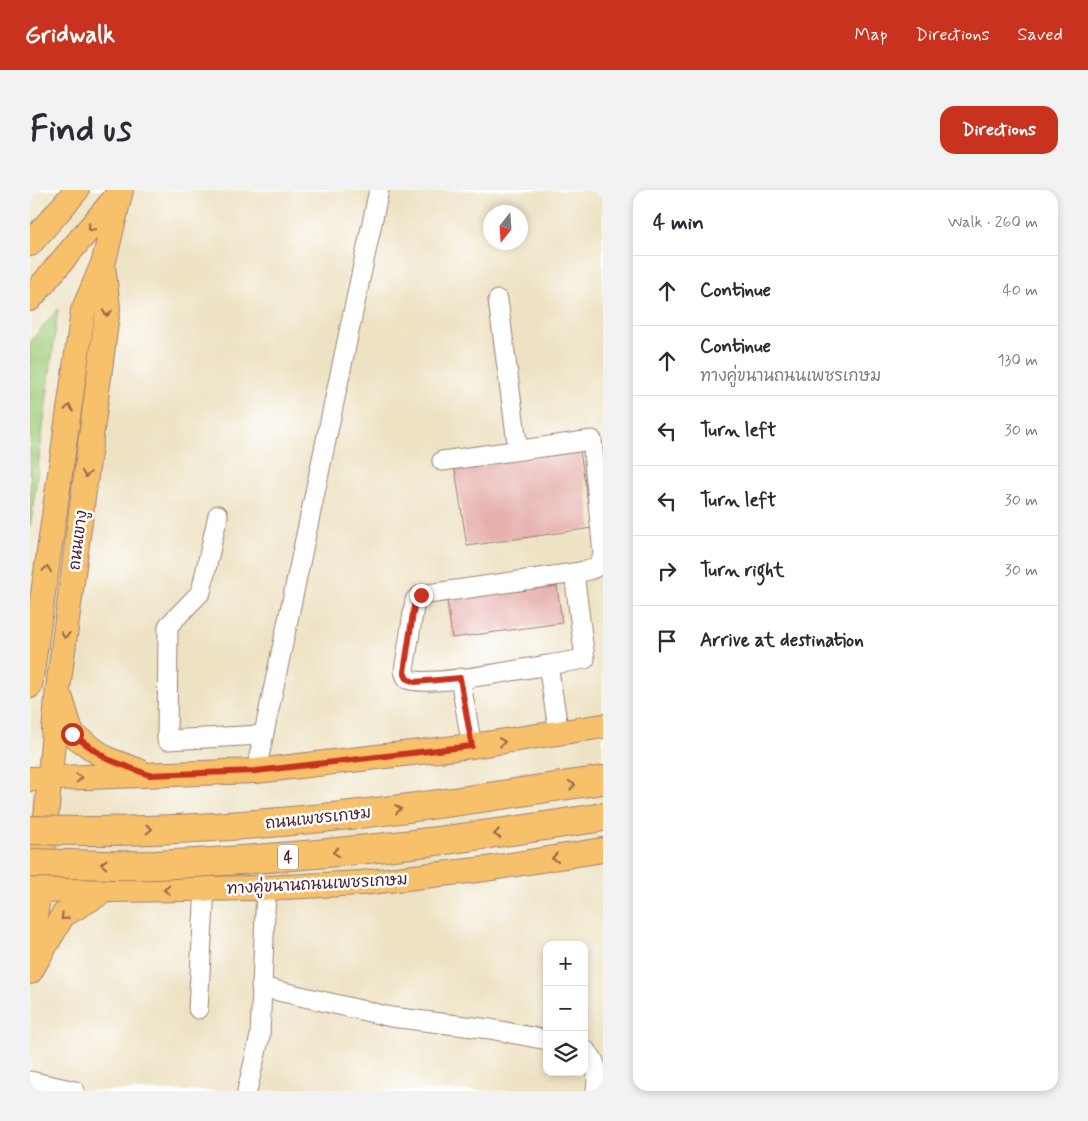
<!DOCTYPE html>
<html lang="en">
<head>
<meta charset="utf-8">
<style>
  :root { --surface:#fff; --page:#f2f2f3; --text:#2b2b33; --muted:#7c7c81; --line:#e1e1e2; --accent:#c8321e }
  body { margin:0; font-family:Mynerve,"Playpen Sans Thai",sans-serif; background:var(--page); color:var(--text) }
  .controls { position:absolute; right:15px; bottom:15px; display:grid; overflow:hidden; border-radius:10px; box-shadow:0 2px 8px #0003 }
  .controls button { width:45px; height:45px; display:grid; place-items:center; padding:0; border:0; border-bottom:1px solid var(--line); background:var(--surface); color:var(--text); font:25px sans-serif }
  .compass { position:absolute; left:453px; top:15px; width:45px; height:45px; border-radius:50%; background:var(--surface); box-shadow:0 2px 8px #0003; rotate:197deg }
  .stop { position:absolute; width:15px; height:15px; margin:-11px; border:4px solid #c8321e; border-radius:50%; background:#fff }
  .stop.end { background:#c8321e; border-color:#fff; box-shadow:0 1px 5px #0008 }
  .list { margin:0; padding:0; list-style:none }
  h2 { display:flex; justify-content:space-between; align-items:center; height:65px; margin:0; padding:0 20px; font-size:21px }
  h2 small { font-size:16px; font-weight:400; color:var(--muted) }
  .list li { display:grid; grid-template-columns:32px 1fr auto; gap:15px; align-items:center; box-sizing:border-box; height:70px; padding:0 20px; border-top:1px solid var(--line) }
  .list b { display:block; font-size:19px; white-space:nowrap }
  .list p { margin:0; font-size:16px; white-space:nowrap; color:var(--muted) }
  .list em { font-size:16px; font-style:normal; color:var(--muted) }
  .icon { flex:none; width:28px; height:28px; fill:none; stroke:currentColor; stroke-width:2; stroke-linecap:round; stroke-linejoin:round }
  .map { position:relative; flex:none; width:573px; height:901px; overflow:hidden; border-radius:15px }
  header { display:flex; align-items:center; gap:30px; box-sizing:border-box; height:70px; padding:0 25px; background:var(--accent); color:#fff }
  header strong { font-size:24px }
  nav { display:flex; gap:28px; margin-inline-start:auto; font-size:18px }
  .intro { display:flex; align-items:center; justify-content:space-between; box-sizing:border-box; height:120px; padding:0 30px }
  h1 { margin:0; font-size:35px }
  .button { padding:12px 22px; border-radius:15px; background:var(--accent); color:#fff; font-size:18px; font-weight:700 }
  main { display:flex; gap:30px; padding:0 30px }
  aside { flex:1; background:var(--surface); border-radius:15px; box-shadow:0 2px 8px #0003 }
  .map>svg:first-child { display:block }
  .green { fill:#a0cc79; stroke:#757652 }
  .building { fill:#e5afaa }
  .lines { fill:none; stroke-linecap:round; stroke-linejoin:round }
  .minor-casing { stroke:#9c8077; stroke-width:21 }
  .major-casing { stroke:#9c8077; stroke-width:26 }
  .highway-casing { stroke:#9c8077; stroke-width:30 }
  .minor { stroke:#fff; stroke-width:19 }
  .major { stroke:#f7c06b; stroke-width:24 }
  .highway { stroke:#f7c06b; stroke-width:28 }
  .highway-bridge-casing { stroke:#9c8077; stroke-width:30; stroke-linecap:butt }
  .highway-bridge { stroke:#f7c06b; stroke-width:28 }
  .oneway { stroke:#986748 }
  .route { stroke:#c8321e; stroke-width:6 }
  .labels { text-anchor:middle; stroke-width:5; stroke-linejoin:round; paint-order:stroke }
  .shield { fill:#fff; stroke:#80626b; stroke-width:1 }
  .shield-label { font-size:15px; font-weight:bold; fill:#4a1f2b }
  .street-label { font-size:16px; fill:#4a1f2b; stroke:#fff }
</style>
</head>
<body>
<header>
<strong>Gridwalk</strong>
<nav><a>Map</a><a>Directions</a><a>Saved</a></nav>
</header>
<div class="intro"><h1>Find us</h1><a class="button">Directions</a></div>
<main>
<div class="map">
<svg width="573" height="901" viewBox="0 0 573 901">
  <rect width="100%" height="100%" fill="#fff"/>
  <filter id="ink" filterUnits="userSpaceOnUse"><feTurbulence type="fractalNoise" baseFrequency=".02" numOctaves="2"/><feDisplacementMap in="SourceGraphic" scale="10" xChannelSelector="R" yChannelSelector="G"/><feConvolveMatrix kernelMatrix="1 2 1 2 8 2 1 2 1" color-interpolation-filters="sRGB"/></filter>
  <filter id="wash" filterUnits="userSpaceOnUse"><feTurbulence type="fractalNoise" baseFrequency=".0096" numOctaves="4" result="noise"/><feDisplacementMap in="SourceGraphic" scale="20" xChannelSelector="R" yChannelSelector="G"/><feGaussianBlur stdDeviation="1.12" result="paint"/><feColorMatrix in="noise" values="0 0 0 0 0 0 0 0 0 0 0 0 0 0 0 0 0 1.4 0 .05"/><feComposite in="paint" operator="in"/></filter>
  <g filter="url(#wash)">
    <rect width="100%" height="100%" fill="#ede2c3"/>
    <polygon class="green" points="28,119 2,325 0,336 0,152"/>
    <g id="blocks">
      <g class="building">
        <polygon points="550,261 562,338 437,356 425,279"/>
        <polygon points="527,396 532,433 422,448 417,410"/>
      </g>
    </g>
  </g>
  <g filter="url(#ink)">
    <use href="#blocks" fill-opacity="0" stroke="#9c8077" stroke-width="1"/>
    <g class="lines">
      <g class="minor-casing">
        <g id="minor">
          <polyline points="468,110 488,260"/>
          <path d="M412 271 562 250 573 364C569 381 559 380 544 383"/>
          <polyline points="188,325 171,402 138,436 137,550 232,545"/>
          <path d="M518 475C490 479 399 498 377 489L374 481 385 410 391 405 544 383 555 469 518 475 529 544"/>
          <polyline points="430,488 442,556"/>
          <polyline points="226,581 349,0"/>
          <polyline points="231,797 361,827 460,839 517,850"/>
          <polyline points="168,819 175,698"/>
          <path d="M554 859C568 870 568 884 566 901"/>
          <polyline points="0,891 45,901"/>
          <polyline points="217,901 230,846 236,698"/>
        </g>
      </g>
      <g class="major-casing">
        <g id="major">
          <polyline points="0,54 47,0"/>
          <polyline points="0,109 86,7"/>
          <polyline points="0,496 53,121 72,76"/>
          <polyline points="31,509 42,544 77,569 109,581"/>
          <polyline points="0,589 226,581 442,556 573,536"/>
          <polyline points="0,701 236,698 331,693 456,679 573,660"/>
          <polyline points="0,757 9,702 28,498 78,118 73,75 91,0"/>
          <polyline points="0,782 33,725 71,703"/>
        </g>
      </g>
      <g class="highway-casing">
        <g id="highway">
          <polyline points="511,599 573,590"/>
          <polyline points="515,636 573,627"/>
        </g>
      </g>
      <use href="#minor" class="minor"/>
      <use href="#major" class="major"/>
      <use href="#highway" class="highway"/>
      <g class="highway-bridge-casing">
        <g id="highway-bridge">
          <path d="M0 640C170 646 343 625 511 599"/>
          <path d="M0 673C42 674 84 676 126 675 256 669 386 656 515 636"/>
        </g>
      </g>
      <use href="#highway-bridge" class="highway-bridge"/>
    </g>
    <defs><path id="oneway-chevron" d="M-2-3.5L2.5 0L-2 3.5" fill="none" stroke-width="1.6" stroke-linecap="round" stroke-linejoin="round" transform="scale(1.25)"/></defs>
    <g class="oneway">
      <use href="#oneway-chevron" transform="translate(61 38) rotate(130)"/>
      <use href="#oneway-chevron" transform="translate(77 123) rotate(94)"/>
      <use href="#oneway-chevron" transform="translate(39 218) rotate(-82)"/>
      <use href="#oneway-chevron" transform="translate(56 284) rotate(98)"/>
      <use href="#oneway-chevron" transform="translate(17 379) rotate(-82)"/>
      <use href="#oneway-chevron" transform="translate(35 445) rotate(97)"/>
      <use href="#oneway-chevron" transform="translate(472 552) rotate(-8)"/>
      <use href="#oneway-chevron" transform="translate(49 588) rotate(-2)"/>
      <use href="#oneway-chevron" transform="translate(542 595) rotate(-9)"/>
      <use href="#oneway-chevron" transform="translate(368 619) rotate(-7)"/>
      <use href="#oneway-chevron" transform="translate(119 639) rotate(-1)"/>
      <use href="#oneway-chevron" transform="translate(467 644) rotate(171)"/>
      <use href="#oneway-chevron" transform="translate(306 662) rotate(174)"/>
      <use href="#oneway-chevron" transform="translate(525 668) rotate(171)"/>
      <use href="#oneway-chevron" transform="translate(74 674) rotate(-179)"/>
      <use href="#oneway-chevron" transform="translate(137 700) rotate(178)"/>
      <use href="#oneway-chevron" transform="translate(34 727) rotate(135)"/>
    </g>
  </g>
  <g class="lines" filter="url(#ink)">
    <polyline class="route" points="42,544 77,569 119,585 226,581 442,556 430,488 385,492 377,489 374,482 385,410 391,405"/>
  </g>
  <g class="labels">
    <rect class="shield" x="248" y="654.5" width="20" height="25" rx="4"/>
    <g class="shield-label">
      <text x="258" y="672">4</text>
    </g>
    <g class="street-label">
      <text transform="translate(47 350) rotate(-83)" y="6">ถนนเขางู</text>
      <text transform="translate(288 627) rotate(-6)" y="6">ถนนเพชรเกษม</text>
      <text transform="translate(287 693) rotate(-3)" y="6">ทางคู่ขนานถนนเพชรเกษม</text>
    </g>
  </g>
</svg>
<div class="controls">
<button>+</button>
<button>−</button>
<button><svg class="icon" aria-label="layers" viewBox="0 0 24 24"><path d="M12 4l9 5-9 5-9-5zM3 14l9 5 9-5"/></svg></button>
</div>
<svg class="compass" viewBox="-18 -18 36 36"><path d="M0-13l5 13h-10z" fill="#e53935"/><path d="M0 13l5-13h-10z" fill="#7c7c81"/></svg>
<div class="stop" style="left:42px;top:544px"></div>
<div class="stop end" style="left:391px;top:405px"></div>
</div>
<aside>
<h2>4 min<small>Walk · 260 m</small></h2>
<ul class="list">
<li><svg class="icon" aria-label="ahead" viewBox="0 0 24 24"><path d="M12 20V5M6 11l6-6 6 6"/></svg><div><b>Continue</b></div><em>40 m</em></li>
<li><svg class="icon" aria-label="ahead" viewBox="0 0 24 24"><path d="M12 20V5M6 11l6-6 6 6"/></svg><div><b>Continue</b><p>ทางคู่ขนานถนนเพชรเกษม</p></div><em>130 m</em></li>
<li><svg class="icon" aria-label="left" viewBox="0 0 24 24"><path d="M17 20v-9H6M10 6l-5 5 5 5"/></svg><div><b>Turn left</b></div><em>30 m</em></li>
<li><svg class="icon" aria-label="left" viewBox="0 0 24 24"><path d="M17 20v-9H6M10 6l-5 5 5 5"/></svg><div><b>Turn left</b></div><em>30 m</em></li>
<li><svg class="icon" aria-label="right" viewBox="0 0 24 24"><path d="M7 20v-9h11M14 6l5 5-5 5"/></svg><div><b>Turn right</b></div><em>30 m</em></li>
<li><svg class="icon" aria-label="arrive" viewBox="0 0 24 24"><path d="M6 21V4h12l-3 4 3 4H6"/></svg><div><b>Arrive at destination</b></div></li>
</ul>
</aside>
</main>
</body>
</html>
